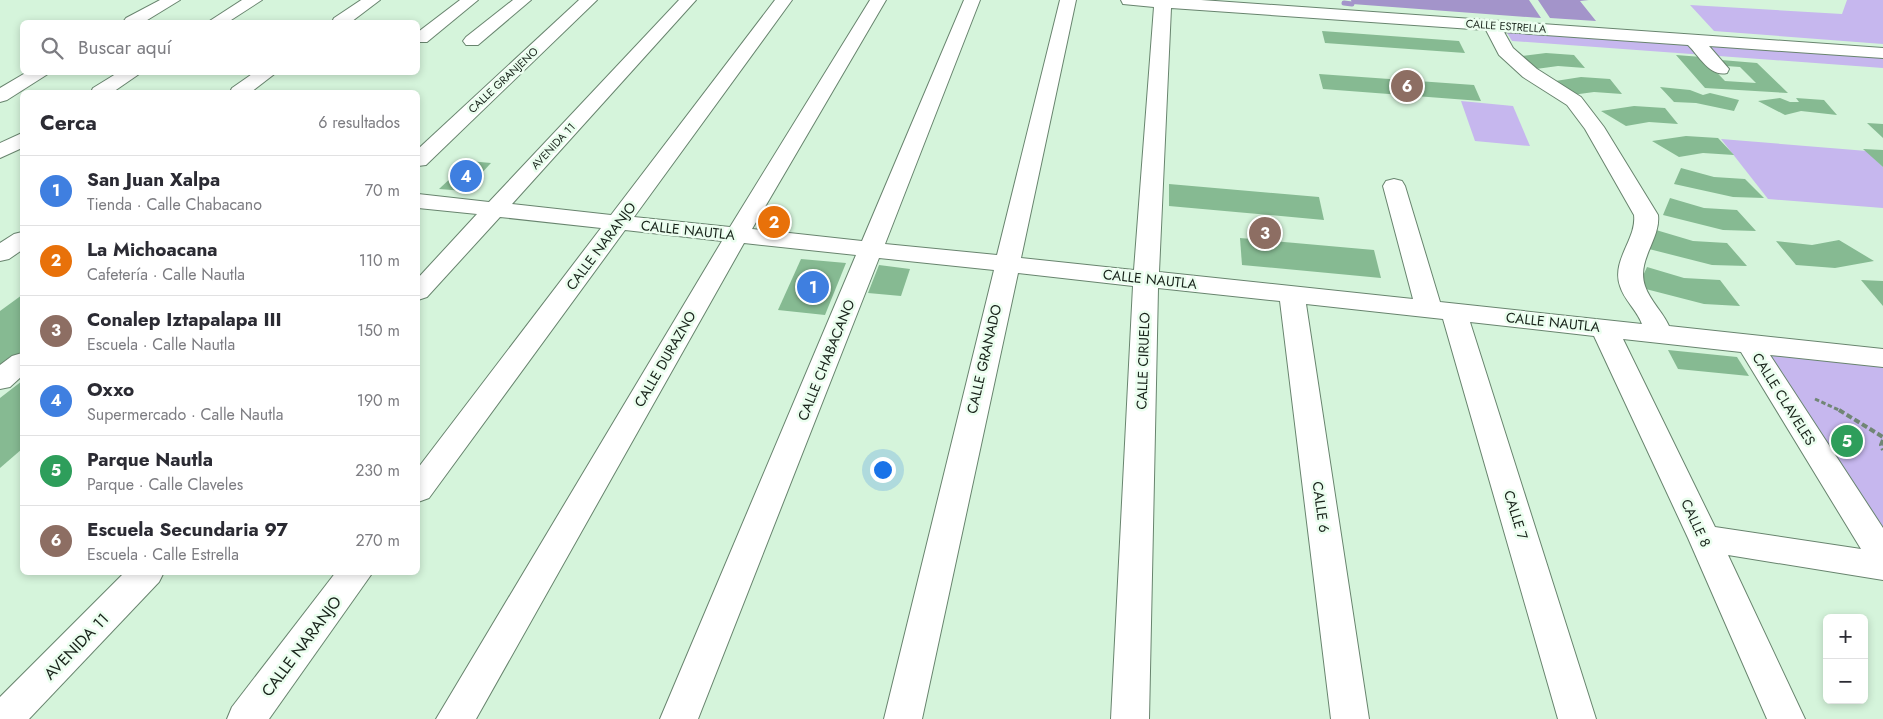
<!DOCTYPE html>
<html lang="es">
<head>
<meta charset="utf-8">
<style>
  :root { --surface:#fff; --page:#f2f2f3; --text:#2b2b33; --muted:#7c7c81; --line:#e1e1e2; --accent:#6738af }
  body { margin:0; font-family:Jost,sans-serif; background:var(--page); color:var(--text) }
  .controls { position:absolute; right:15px; bottom:15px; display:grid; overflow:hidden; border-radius:8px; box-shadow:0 2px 8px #0003 }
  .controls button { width:45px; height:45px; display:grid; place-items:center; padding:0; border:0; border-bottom:1px solid var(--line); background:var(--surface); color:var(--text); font:25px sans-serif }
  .you { position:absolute; left:882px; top:469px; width:18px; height:18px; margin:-12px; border:4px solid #fff; border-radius:50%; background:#1a73e8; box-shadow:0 0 0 8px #1a73e833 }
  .badge { display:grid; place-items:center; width:32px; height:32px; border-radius:50%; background:var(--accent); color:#fff; font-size:16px; font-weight:700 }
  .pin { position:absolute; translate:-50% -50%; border:2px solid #fff; box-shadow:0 1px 5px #0006 }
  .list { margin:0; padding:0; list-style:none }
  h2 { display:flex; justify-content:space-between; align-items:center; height:65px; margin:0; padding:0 20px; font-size:21px }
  h2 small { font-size:16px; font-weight:400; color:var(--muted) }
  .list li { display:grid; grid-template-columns:32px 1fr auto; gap:15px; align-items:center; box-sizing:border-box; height:70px; padding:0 20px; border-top:1px solid var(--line) }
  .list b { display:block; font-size:19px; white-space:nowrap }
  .list p { margin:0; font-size:16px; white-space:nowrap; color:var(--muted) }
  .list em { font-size:16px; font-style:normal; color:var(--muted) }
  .icon { flex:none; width:28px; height:28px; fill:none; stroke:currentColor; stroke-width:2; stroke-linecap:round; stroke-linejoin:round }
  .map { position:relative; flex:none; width:1883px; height:719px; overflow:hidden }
  .search { position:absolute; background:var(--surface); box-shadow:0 2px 8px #0003; left:20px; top:20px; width:400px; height:55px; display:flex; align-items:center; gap:12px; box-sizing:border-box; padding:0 18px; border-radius:8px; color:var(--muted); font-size:19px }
  .panel { position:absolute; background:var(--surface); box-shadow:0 2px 8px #0003; left:20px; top:90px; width:400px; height:485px; border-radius:8px }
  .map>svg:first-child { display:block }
  .green { fill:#c6b7ee }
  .water { fill:#a394ca }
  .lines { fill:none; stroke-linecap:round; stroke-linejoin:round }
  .stream { stroke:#a394ca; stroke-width:5 }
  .building { fill:#86ba92 }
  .minor-casing { stroke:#68846e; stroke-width:2 }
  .path-far1 { stroke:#718675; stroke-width:3; stroke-dasharray:4.5 2.5; stroke-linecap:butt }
  .path { stroke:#718675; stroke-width:4; stroke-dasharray:6 3; stroke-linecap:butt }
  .minor { fill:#fff; fill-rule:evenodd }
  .labels { text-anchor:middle; stroke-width:5; stroke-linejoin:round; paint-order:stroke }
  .far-street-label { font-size:11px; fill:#18231a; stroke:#ebfeef }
  .street-label { font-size:14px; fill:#18231a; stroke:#ebfeef }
  .near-street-label { font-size:16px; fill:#18231a; stroke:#ebfeef }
</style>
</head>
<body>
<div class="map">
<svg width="1883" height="719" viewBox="0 0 1883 719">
  <rect width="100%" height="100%" fill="#d5f4db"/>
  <g class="green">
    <polygon points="1847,0 1883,0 1883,44 1714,31 1690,5 1842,14"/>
    <polygon points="1504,28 1883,55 1883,68 1512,41"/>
    <polygon points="1461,101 1513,106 1530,146 1475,141"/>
    <polygon points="1721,139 1867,151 1883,167 1883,208 1768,199"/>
    <polygon points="1749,343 1883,358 1883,553"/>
  </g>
  <g class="water">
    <polygon points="1351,0 1529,0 1541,18 1352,4"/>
    <polygon points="1538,0 1589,0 1580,1 1596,21 1550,18"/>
  </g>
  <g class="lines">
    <polyline class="stream" points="1344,3 1352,4"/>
  </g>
  <g class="building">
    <polygon points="1322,31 1459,41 1465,53 1325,43"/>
    <polygon points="1546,53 1574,55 1585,68 1558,66 1536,69 1515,57"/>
    <polygon points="1676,55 1702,57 1725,81 1756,83 1740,67 1726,66 1721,60 1757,63 1788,93 1705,88"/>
    <polygon points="1319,74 1474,85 1481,101 1323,89"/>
    <polygon points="1581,77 1610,79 1622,94 1594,92 1572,95 1549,82"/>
    <polygon points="1660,87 1690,90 1703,95 1710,93 1739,100 1734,111 1696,103 1674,102"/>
    <polygon points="1780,98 1790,102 1799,102 1796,98 1824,100 1837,115 1801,111 1785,115 1758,101"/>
    <polygon points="1634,106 1665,108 1678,124 1649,122 1626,126 1601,111"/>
    <polygon points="1867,123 1883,124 1883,138"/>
    <polygon points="1686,136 1718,138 1734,155 1703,153 1679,157 1652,141"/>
    <polygon points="1863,149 1883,150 1883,167"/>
    <polygon points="469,161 491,163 465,191 439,189"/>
    <polygon points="1681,168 1714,177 1745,179 1764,198 1733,197 1674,184"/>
    <polygon points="1169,184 1319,197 1324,220 1169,206"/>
    <polygon points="1670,198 1704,208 1737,210 1756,231 1723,230 1663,215"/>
    <polygon points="763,218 789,220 786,227 759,225"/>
    <polygon points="1656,230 1693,241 1727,243 1747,266 1712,265 1649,249"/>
    <polygon points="1240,238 1374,250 1381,278 1242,265"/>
    <polygon points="1839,240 1874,261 1835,268 1796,265 1776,241 1812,245"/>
    <polygon points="801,259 846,263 825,315 778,310"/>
    <polygon points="879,265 910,269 901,296 868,293"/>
    <polygon points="1647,267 1684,278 1720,280 1740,306 1704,304 1638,287"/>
    <polygon points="1861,280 1883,281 1883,306"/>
    <polygon points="22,295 22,351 0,368 0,311"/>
    <polygon points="1668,350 1737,357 1749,376 1678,369"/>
    <polygon points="22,381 22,449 0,468 0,398"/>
  </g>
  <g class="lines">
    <g class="minor-casing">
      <g id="minor">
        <polygon points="160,0 180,0 144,22 123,22 126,18"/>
        <polygon points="242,0 262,0 228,22 208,22"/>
        <polygon points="361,0 380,0 351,22 332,22 334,18"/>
        <polygon points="460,0 478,0 427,42 418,42 418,32"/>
        <polygon points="513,0 531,0 478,45 466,45 463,41 466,37"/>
        <polygon points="579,0 597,0 426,165 418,166 418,149"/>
        <path d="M679 0H696L512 204 611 215 775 0H792L634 217 730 227 870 0H886L752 229 862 241 964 0H980L885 244 997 255 1060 0H1076L1021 258 1134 270 1154 7 1123 4 1121 0H1201L1883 48V58L1709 46 1729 69 1727 73C1710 77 1699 56 1688 45L1504 32 1513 48 1537 69 1581 97 1604 127 1658 215C1661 239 1636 260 1645 286 1650 301 1663 312 1669 326L1883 349V367L1770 355 1883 528V580L1728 555 1805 719H1767L1688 538 1594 336 1470 322 1596 719H1558L1443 319 1306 304 1369 719H1331L1280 301 1158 288 1149 719H1111L1133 286 1018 273 922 719H884L994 270 879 258 698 719H660L856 255 744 243 476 719H436L722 241 625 230 429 498 418 502V468L601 228 500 217 427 297 418 300V278L477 214 418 208V194L489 202ZM1171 8 1486 30 1499 55 1523 77 1567 105 1585 129 1634 215C1637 239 1611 260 1620 286 1624 300 1637 310 1642 324L1440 302 1405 186 1402 181 1394 179 1386 181 1383 186 1413 299 1159 272ZM1623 339 1741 352 1861 549 1715 527Z"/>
        <polygon points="27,72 51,72 7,100 0,102 0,88"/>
        <polygon points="119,72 142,72 113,92 91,92 93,88"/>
        <polygon points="255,72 277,72 251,92 230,92 232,88"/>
        <polygon points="22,133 22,148 0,158 0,143"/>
        <polygon points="22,232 22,250 9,259 0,261 0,243 14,234"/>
        <polygon points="22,353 22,376 10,387 0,389 0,365 12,356"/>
        <polygon points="125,572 164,572 159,582 29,719 0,719 0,697"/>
        <polygon points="336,572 373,572 269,719 227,719 232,707"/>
      </g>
    </g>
    <polyline class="path-far1" points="1815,399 1841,411"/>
    <g class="path">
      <polyline points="1839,410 1883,437"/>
      <polyline points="1883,440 1881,445 1883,450"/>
    </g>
    <use href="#minor" class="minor"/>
  </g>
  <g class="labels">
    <g class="far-street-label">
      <text transform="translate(1506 26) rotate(4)" y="4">CALLE ESTRELLA</text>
      <text transform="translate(503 80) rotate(-43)" y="4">CALLE GRANJENO</text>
      <text transform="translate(553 146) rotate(-47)" y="4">AVENIDA 11</text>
    </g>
    <g class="street-label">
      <text transform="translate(688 230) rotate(6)" y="5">CALLE NAUTLA</text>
      <text transform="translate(601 246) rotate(-53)" y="5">CALLE NARANJO</text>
      <text transform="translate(1150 279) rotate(6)" y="5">CALLE NAUTLA</text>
      <text transform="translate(1553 322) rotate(6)" y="5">CALLE NAUTLA</text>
      <text transform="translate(665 359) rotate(-60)" y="5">CALLE DURAZNO</text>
      <text transform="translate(984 359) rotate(-77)" y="5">CALLE GRANADO</text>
      <text transform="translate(826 360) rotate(-68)" y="5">CALLE CHABACANO</text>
      <text transform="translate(1143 361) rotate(-88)" y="5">CALLE CIRUELO</text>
      <text transform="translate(1784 399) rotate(58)" y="5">CALLE CLAVELES</text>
      <text transform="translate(1321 507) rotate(82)" y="5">CALLE 6</text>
      <text transform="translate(1516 515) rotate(73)" y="5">CALLE 7</text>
      <text transform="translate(1696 523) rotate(65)" y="5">CALLE 8</text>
    </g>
    <g class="near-street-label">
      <text transform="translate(76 646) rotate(-46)" y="6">AVENIDA 11</text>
      <text transform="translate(301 646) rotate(-53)" y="6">CALLE NARANJO</text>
    </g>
  </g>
</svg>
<div class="controls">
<button>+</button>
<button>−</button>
</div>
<div class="you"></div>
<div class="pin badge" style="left:813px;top:287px;background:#3f7fe0">1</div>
<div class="pin badge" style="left:774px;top:222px;background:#e8710a">2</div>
<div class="pin badge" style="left:1265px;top:233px;background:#8d6e63">3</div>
<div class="pin badge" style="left:466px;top:176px;background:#3f7fe0">4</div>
<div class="pin badge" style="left:1847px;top:441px;background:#2e9e5b">5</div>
<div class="pin badge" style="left:1407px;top:86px;background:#8d6e63">6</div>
<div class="search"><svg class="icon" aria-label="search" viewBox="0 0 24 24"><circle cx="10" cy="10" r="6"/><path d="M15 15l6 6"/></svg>Buscar aquí</div>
<section class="panel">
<h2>Cerca<small>6 resultados</small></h2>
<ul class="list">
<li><span class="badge" style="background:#3f7fe0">1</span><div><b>San Juan Xalpa</b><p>Tienda · Calle Chabacano</p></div><em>70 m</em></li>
<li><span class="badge" style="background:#e8710a">2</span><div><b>La Michoacana</b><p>Cafetería · Calle Nautla</p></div><em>110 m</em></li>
<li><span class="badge" style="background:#8d6e63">3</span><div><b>Conalep Iztapalapa III</b><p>Escuela · Calle Nautla</p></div><em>150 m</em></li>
<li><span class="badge" style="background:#3f7fe0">4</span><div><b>Oxxo</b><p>Supermercado · Calle Nautla</p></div><em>190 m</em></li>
<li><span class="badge" style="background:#2e9e5b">5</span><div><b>Parque Nautla</b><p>Parque · Calle Claveles</p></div><em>230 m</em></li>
<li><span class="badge" style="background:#8d6e63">6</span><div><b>Escuela Secundaria 97</b><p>Escuela · Calle Estrella</p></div><em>270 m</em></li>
</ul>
</section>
</div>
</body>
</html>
